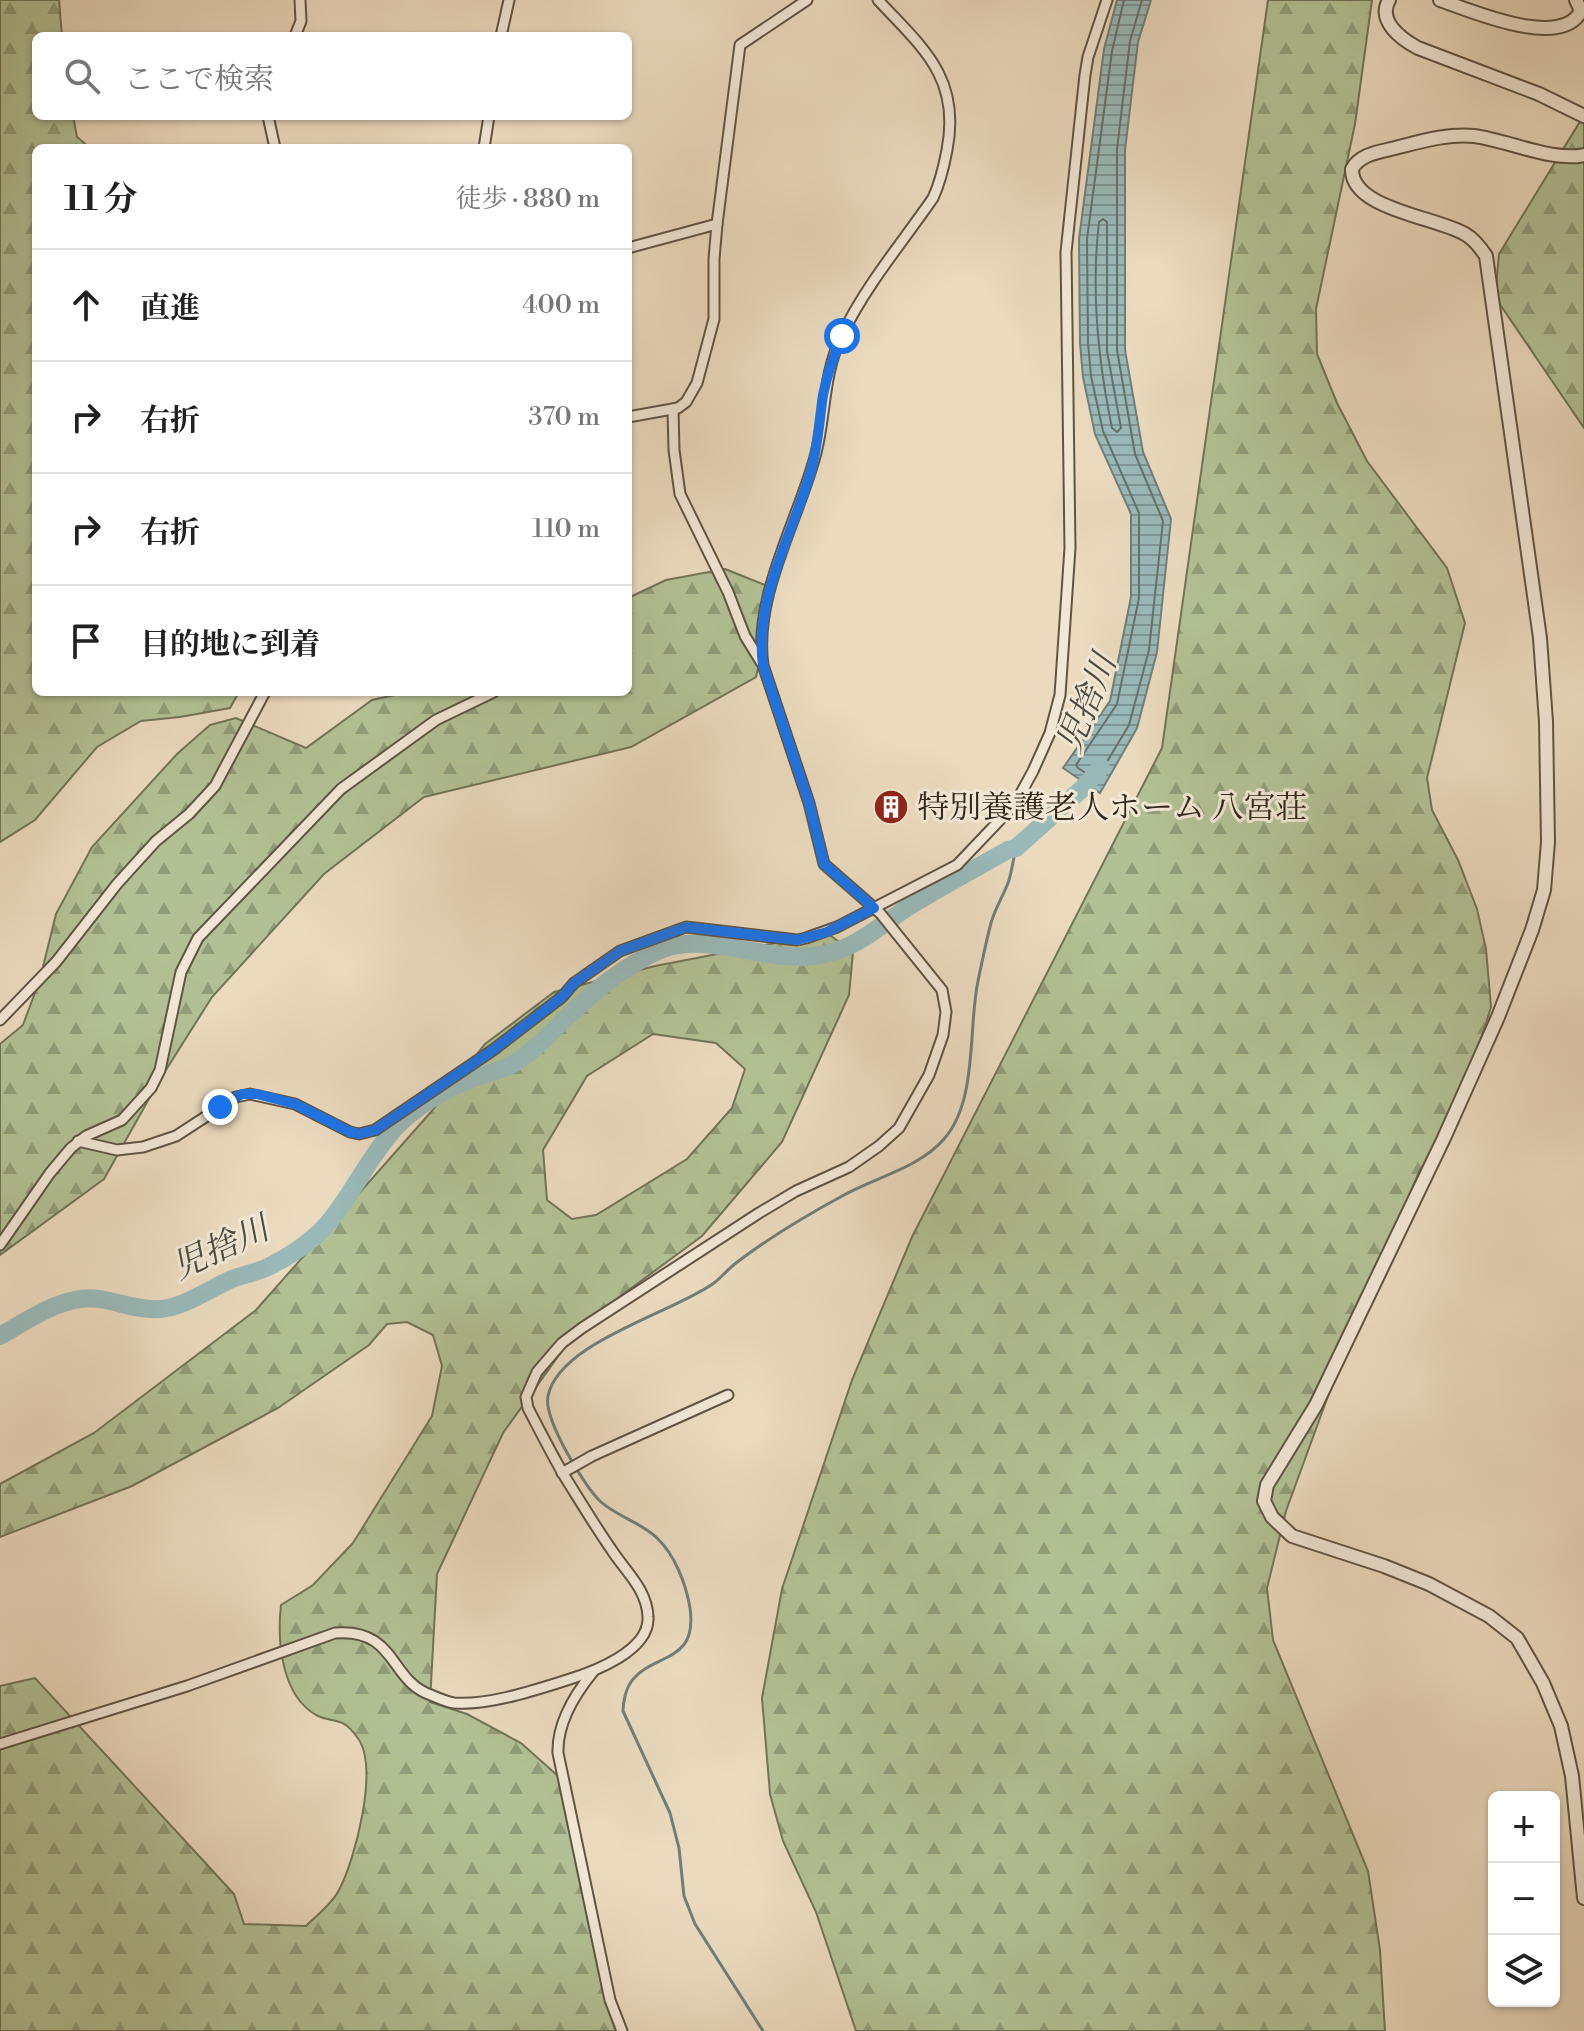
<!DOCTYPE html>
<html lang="ja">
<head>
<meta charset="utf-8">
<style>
  :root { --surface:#fff; --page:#f6f6f6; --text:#222; --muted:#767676; --line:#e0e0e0 }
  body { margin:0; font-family:"Libre Bodoni","Noto Serif JP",serif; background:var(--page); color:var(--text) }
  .controls { position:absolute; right:24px; bottom:24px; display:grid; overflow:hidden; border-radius:12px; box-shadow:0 2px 6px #0004 }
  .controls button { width:72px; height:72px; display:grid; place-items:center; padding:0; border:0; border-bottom:2px solid var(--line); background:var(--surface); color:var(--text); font:40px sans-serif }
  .stop { position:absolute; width:24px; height:24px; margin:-18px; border:6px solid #1a73e8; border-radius:50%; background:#fff }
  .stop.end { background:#1a73e8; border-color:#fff; box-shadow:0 2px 8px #0008 }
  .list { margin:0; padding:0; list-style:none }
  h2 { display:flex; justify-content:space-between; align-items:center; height:104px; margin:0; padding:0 32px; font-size:34px }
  h2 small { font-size:26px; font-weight:400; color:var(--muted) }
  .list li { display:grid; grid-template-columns:52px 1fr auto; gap:24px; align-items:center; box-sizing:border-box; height:112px; padding:0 32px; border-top:2px solid var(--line) }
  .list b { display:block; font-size:30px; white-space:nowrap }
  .list em { font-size:26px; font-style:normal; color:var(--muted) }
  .icon { flex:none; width:44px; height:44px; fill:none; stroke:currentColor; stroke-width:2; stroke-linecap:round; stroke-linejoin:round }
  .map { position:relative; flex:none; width:1584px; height:2031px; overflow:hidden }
  .search { position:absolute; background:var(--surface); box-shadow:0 2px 6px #0004; left:32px; top:32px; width:600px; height:88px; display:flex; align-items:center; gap:20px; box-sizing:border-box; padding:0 28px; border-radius:12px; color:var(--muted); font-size:30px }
  .panel { position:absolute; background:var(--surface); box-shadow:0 2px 6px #0004; left:32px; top:144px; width:600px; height:552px; border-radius:12px }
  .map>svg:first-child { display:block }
  .forest { fill:url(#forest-firs); stroke:#727458; stroke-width:2; fill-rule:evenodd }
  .water { fill:url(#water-rules); stroke:#707f7a; stroke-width:2 }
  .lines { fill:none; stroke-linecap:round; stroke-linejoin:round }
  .shore { stroke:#66706a; stroke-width:2 }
  .stream { stroke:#707f7a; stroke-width:3 }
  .river { stroke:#99b9b8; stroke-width:18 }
  .minor-casing { stroke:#605444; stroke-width:13 }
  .tertiary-casing { stroke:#605444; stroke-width:16 }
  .minor { stroke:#f2e7d5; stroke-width:9 }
  .tertiary { stroke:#f2e7d5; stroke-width:12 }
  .route { stroke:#1a73e8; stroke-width:10 }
  .labels { text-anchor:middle; stroke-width:6; stroke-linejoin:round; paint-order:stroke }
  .poi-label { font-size:32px; fill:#32281c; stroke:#f2e7d5; text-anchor:start }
  .water-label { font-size:34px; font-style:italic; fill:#4c4c43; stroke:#f2e7d5 }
</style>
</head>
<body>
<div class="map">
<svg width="1584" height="2031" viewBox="0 0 1584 2031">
  <defs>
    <pattern id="forest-firs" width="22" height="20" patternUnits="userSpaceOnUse" patternTransform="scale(2)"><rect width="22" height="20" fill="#b2c195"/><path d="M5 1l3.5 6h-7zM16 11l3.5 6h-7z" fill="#919d79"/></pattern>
    <pattern id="water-rules" width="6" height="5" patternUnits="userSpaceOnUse" patternTransform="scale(2)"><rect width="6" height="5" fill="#99b9b8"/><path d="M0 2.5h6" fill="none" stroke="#7d9695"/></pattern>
  </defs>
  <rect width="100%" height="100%" fill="#ebdabe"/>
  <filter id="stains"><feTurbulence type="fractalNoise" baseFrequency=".0025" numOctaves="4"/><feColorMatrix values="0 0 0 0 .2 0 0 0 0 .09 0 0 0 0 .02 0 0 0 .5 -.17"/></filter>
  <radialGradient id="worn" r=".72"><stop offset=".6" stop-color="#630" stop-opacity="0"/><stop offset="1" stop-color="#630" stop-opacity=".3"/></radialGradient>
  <g class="forest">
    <polygon points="0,0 59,0 62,36 36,36 36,116 73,116 77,137 90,148 36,148 36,692 239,692 230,708 180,717 141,721 97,747 35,820 0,842"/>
    <polygon points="1268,0 1372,0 1355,124 1316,309 1317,354 1337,403 1367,461 1447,568 1465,623 1427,778 1432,810 1458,860 1477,909 1486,949 1491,1007 1462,1101 1419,1172 1343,1355 1286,1511 1267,1588 1273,1640 1368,1871 1380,1950 1385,2031 856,2031 816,1912 783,1841 770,1794 762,1698 782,1589 852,1380 912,1237 1162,748"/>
    <polygon points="1584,115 1584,428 1495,297 1499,254"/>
    <polygon points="725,569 765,585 766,635 756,677 631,747 424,797 324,874 212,997 159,1081 104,1179 0,1255 0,1044 23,1025 40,979 56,914 92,847 177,754 210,725 236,718 306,748 372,700 408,692 628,692 628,598 666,580"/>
    <path d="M827 933 853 952 849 995 782 1142 702 1236 580 1326 503 1433 437 1574 430 1702 467 1714 521 1743 567 1784 598 1933 615 2031H0V1686L35 1678 234 1894 244 1924 306 1926C317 1915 332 1904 339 1890 355 1860 380 1766 357 1737 341 1715 334 1724 316 1715 281 1695 277 1640 281 1605L313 1585 353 1543 432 1416 442 1366 433 1335 407 1322 387 1324 369 1345 278 1408 132 1486 0 1537V1484L94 1433 256 1310 430 1113 485 1044 554 992 655 966ZM653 1034 716 1043 745 1069 732 1108 687 1159 596 1215 572 1219 547 1200 543 1150 587 1076Z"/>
  </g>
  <polygon class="water" points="1117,0 1151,0 1138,42 1125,150 1125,350 1143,452 1171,519 1157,652 1137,728 1100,793 1063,768 1110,701 1131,597 1131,514 1095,434 1083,377 1080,343 1079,239 1104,49"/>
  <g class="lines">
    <g class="shore">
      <polyline points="1124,0 1112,51 1087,239 1088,343 1091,376 1103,431 1139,513 1139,598 1117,704 1076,765 1078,768 1096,780 1129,725 1149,650 1163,521 1135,454 1117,350 1117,149 1130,41 1142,0"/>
      <path d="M1103 219 1107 222V351L1121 428 1117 432 1112 428C1098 361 1091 290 1099 222Z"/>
    </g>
    <path class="stream" d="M763 2031 695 1924 684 1896 679 1848 670 1813 623 1711C623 1702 626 1689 631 1682 652 1652 698 1665 690 1608 686 1584 675 1555 657 1538 642 1523 618 1517 601 1502 585 1488 543 1418 548 1396 559 1342 673 1313 714 1283 722 1277 728 1269 736 1263 770 1237 807 1215 844 1195 876 1177 919 1168 944 1139 978 1101 968 1027 978 981 982 962 986 942 991 923 995 909 1003 896 1008 883 1012 872 1013 860 1016 848"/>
    <path class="river" d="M0 1336C28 1320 66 1293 100 1299 119 1302 140 1311 160 1309 185 1307 209 1289 232 1279 245 1274 260 1272 272 1265 293 1254 314 1240 329 1222 354 1192 368 1158 395 1128 415 1107 444 1089 471 1079 484 1074 499 1072 511 1065 531 1054 545 1038 561 1023 591 993 624 965 663 949 705 932 768 962 813 956 856 951 878 926 913 904 944 885 976 868 1008 850L1016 848 1084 787 1101 767"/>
    <g class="minor-casing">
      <g id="minor">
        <polyline points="295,36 301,21 300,0"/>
        <polyline points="501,36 509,0"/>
        <polyline points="268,116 275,148"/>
        <polyline points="484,148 489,116"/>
        <polyline points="628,248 717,224"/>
        <polyline points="673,409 674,450 680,494 728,592 745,636 761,662"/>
        <polyline points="628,417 678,408 686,402 697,383 714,319 714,259 717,224 740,45 807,0"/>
        <polyline points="0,1020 56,962 117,884 156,841 189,814 215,786 265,692"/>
        <polyline points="78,1141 117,1150 143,1147 176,1136 236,1097 250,1094 295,1104 350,1132 359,1134 375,1130 493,1050 562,997 574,983 620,951 686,927 797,940 806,938 837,927 957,865 1015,804 1033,771 1050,733 1060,695 1070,548 1066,252 1085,75 1088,57 1107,0"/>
        <polyline points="0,1245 50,1173 71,1148 86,1136 122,1120 151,1088 160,1070 181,972 198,938 341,789 436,720 494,692"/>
        <polyline points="562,1473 592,1456 728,1395"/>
        <path d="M593 1672C575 1694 557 1723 558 1753L610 2000 622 2031"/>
        <path d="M0 1744 187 1686 335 1633C397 1628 389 1681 431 1695 438 1698 447 1702 454 1703 488 1706 535 1690 567 1680 593 1672 650 1651 648 1617 647 1589 625 1571 611 1549 595 1526 580 1501 565 1477 552 1455 540 1431 528 1408L526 1397 537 1372 562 1343 582 1328 759 1213 796 1191 849 1167 879 1146 899 1128 929 1075 943 1035 946 1012 942 990 880 913 824 864 809 803 763 665C753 596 799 519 816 453 826 413 823 374 842 335 866 285 902 243 933 198 940 183 944 166 947 150 961 78 923 48 878 0"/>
      </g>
    </g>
    <g class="tertiary-casing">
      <g id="tertiary">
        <path d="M1389 0C1377 21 1401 39 1418 48L1539 94 1584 116"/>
        <path d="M1440 0C1472 11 1561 50 1581 11L1576 0"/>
        <path d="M1584 155C1552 162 1507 140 1474 136 1449 133 1419 142 1395 148 1379 152 1360 154 1352 169 1351 209 1436 217 1465 234 1474 239 1480 247 1486 256L1540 638 1546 722 1548 842 1544 890 1532 930 1498 1017 1444 1138 1316 1405 1267 1485 1264 1501 1272 1517 1292 1536 1384 1566 1429 1584 1489 1616 1517 1638 1543 1683 1561 1726 1572 1776 1584 1898"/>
      </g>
    </g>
    <use href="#minor" class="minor"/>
    <use href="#tertiary" class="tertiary"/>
  </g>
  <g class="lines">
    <path class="route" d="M220 1107 242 1094H257L295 1104 350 1132 359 1134 375 1130 493 1050 562 997 574 983 620 951 686 927 797 940 827 932 874 908 824 864 809 803 763 665C754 600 792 535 810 474 818 448 819 422 823 395 827 375 834 355 842 336"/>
  </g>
  <defs>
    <g id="building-disc" transform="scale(1.8)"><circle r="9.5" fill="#8f2418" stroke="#f2e7d5"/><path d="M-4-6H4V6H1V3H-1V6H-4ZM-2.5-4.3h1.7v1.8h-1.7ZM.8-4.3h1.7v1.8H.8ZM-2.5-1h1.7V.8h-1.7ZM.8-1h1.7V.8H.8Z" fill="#fff"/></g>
  </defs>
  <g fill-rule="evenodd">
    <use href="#building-disc" x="891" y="807"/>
  </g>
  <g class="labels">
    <g class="poi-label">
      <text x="917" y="818">特別養護老人ホーム 八宮荘</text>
    </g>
    <g class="water-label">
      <text transform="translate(1086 703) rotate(-68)" y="12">児捨川</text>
      <text transform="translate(220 1247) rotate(-25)" y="12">児捨川</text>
    </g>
  </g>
  <rect width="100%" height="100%" filter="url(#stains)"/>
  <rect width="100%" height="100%" fill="url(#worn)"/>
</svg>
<div class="controls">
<button>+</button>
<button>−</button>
<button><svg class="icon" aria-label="layers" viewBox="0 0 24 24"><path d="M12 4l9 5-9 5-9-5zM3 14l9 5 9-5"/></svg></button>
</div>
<div class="stop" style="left:842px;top:336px"></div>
<div class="stop end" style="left:220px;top:1107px"></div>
<div class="search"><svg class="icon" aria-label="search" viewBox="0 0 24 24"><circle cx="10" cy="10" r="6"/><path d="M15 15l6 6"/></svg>ここで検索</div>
<section class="panel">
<h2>11 分<small>徒歩 · 880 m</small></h2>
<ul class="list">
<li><svg class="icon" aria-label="ahead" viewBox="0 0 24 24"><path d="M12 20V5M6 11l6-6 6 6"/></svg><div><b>直進</b></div><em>400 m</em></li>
<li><svg class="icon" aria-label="right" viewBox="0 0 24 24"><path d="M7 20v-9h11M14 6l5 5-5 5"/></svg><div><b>右折</b></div><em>370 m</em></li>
<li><svg class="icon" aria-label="right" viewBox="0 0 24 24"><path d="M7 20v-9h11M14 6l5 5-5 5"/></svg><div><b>右折</b></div><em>110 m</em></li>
<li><svg class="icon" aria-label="arrive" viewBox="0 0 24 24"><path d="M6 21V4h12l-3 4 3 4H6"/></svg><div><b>目的地に到着</b></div></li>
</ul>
</section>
</div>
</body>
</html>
